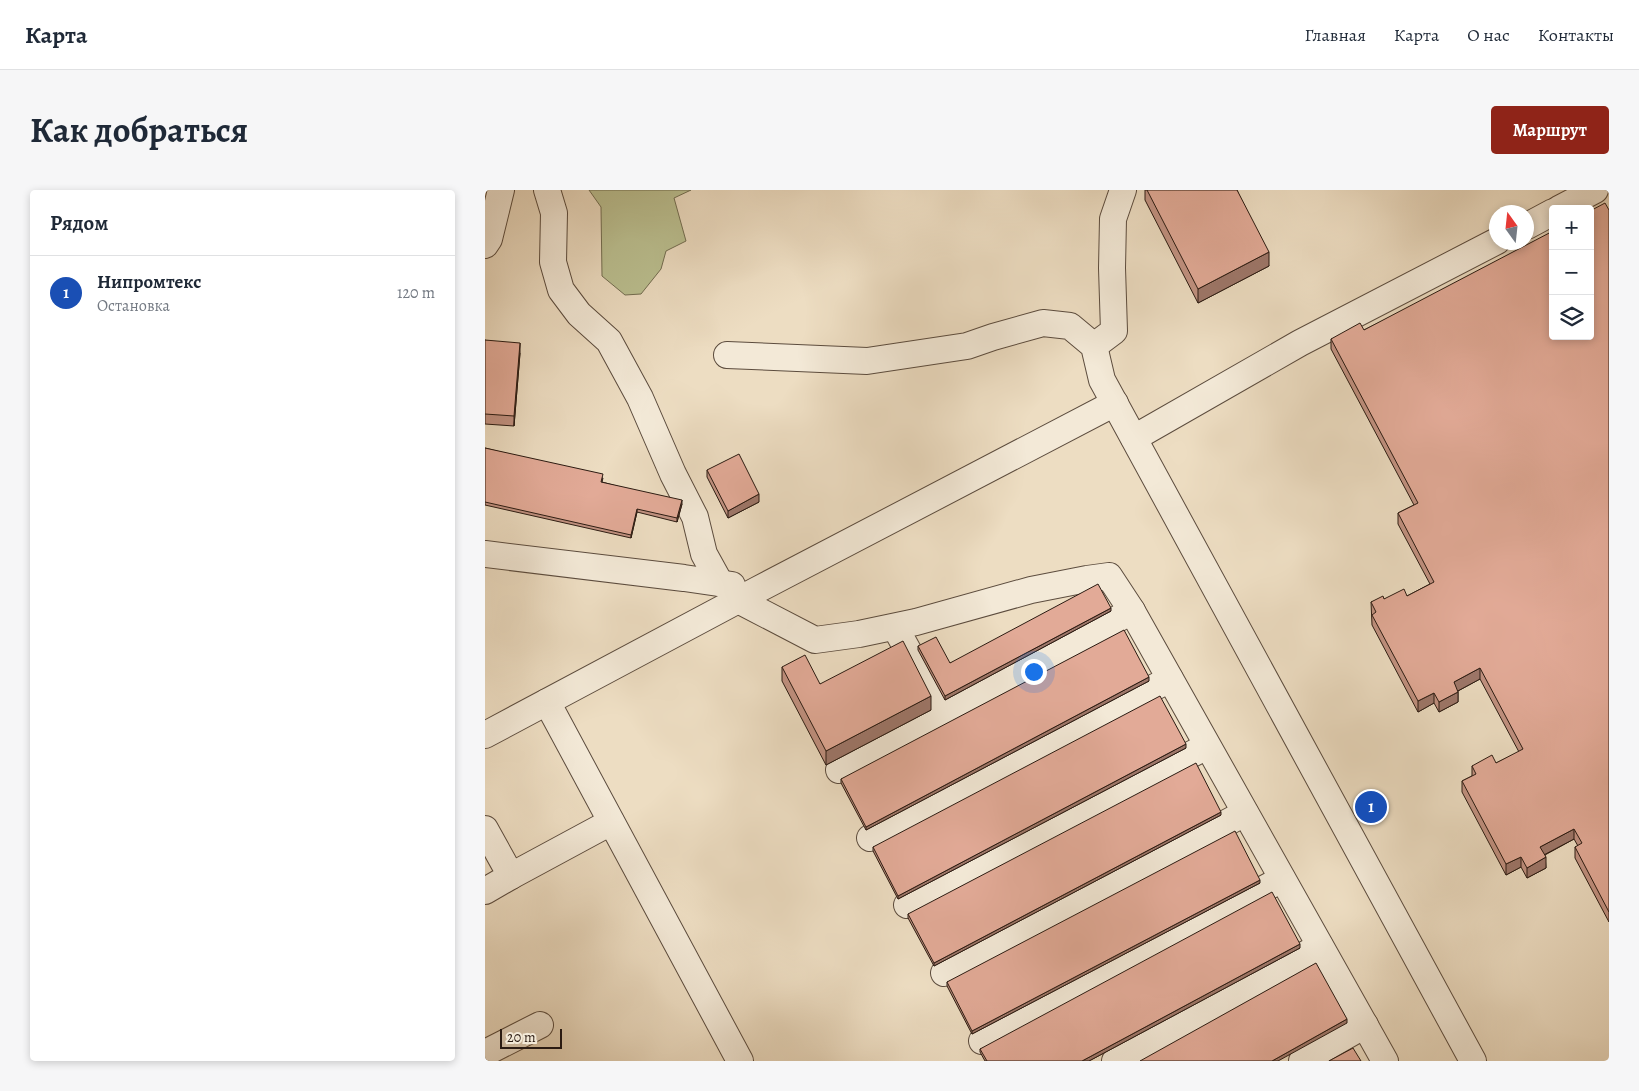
<!DOCTYPE html>
<html lang="ru">
<head>
<meta charset="utf-8">
<style>
  :root { --surface:#fff; --page:#f6f6f7; --text:#1f2937; --muted:#747a83; --line:#e0e1e3; --accent:#8f2418 }
  body { margin:0; font-family:Alegreya,serif; background:var(--page); color:var(--text) }
  .controls { position:absolute; right:15px; top:15px; display:grid; overflow:hidden; border-radius:5px; box-shadow:0 2px 8px #0003 }
  .controls button { width:45px; height:45px; display:grid; place-items:center; padding:0; border:0; border-bottom:1px solid var(--line); background:var(--surface); color:var(--text); font:25px sans-serif }
  .compass { position:absolute; left:1004px; top:15px; width:45px; height:45px; border-radius:50%; background:var(--surface); box-shadow:0 2px 8px #0003; rotate:345deg }
  .scale { position:absolute; left:15px; bottom:12px; width:62px; box-sizing:border-box; padding-left:5px; border:2px solid #2b1b12; border-top:0; font-size:14px; line-height:18px; white-space:nowrap; color:#2b1b12; -webkit-text-stroke:4px #f3e9d7; paint-order:stroke }
  .you { position:absolute; left:548px; top:481px; width:18px; height:18px; margin:-12px; border:4px solid #fff; border-radius:50%; background:#1a73e8; box-shadow:0 0 0 8px #1a73e833 }
  .badge { display:grid; place-items:center; width:32px; height:32px; border-radius:50%; background:var(--accent); color:#fff; font-size:16px; font-weight:700 }
  .pin { position:absolute; translate:-50% -50%; border:2px solid #fff; box-shadow:0 1px 5px #0006 }
  .list { margin:0; padding:0; list-style:none }
  h2 { display:flex; justify-content:space-between; align-items:center; height:65px; margin:0; padding:0 20px; font-size:21px }
  h2 small { font-size:16px; font-weight:400; color:var(--muted) }
  .list li { display:grid; grid-template-columns:32px 1fr auto; gap:15px; align-items:center; box-sizing:border-box; height:75px; padding:0 20px; border-top:1px solid var(--line) }
  .list b { display:block; font-size:19px; white-space:nowrap }
  .list p { margin:0; font-size:16px; white-space:nowrap; color:var(--muted) }
  .list em { font-size:16px; font-style:normal; color:var(--muted) }
  .icon { flex:none; width:28px; height:28px; fill:none; stroke:currentColor; stroke-width:2; stroke-linecap:round; stroke-linejoin:round }
  .map { position:relative; flex:none; width:1124px; height:871px; overflow:hidden; border-radius:5px }
  header { display:flex; align-items:center; gap:30px; box-sizing:border-box; height:70px; padding:0 25px; background:var(--surface); border-bottom:1px solid var(--line) }
  header strong { font-size:24px }
  nav { display:flex; gap:28px; margin-inline-start:auto; font-size:18px }
  .intro { display:flex; align-items:center; justify-content:space-between; box-sizing:border-box; height:120px; padding:0 30px }
  h1 { margin:0; font-size:35px }
  .button { padding:12px 22px; border-radius:5px; background:var(--accent); color:#fff; font-size:18px; font-weight:700 }
  main { display:flex; gap:30px; padding:0 30px }
  aside { flex:1; background:var(--surface); border-radius:5px; box-shadow:0 2px 8px #0003 }
  .map>svg:first-child { display:block }
  .green { fill:#bbc091; stroke:#736e52 }
  .lines { fill:none; stroke-linecap:round; stroke-linejoin:round }
  .minor-casing { stroke:#5c4c3e; stroke-width:28 }
  .minor { stroke:#f3e9d7; stroke-width:26 }
  .wall { fill:#c29282; stroke:#2b1b12 }
  .shaded-wall { fill:#9e776a; stroke:#2b1b12 }
  .building { fill:#e2aa97; stroke:#2b1b12 }
</style>
</head>
<body>
<header>
<strong>Карта</strong>
<nav><a>Главная</a><a>Карта</a><a>О нас</a><a>Контакты</a></nav>
</header>
<div class="intro"><h1>Как добраться</h1><a class="button">Маршрут</a></div>
<main>
<aside>
<h2>Рядом<small></small></h2>
<ul class="list">
<li><span class="badge" style="background:#1a4fb4">1</span><div><b>Нипромтекс</b><p>Остановка</p></div><em>120 m</em></li>
</ul>
</aside>
<div class="map">
<svg width="1124" height="871" viewBox="0 0 1124 871">
  <rect width="100%" height="100%" fill="#edddc2"/>
  <filter id="stains"><feTurbulence type="fractalNoise" baseFrequency=".004" numOctaves="4"/><feColorMatrix values="0 0 0 0 .2 0 0 0 0 .09 0 0 0 0 .02 0 0 0 .5 -.17"/></filter>
  <radialGradient id="worn" r=".72"><stop offset=".6" stop-color="#630" stop-opacity="0"/><stop offset="1" stop-color="#630" stop-opacity=".3"/></radialGradient>
  <polygon class="green" points="104,0 206,0 189,8 201,51 181,61 176,79 156,104 140,105 117,86 116,17"/>
  <g class="lines">
    <g class="minor-casing">
      <g id="minor">
        <polyline points="62,0 69,23 68,72 76,100 94,124 124,151 155,208 188,284 210,327 219,364 235,393"/>
        <polyline points="1074,19 1110,0"/>
        <polyline points="1042,36 1068,22"/>
        <polyline points="0,55 4,49 16,0"/>
        <polyline points="609,156 629,141 627,78 628,29 638,0"/>
        <polyline points="242,165 382,171 482,156 508,147 558,133 585,136 609,156 617,190 988,871"/>
        <polyline points="649,248 815,153 1012,51"/>
        <polyline points="0,364 199,388 247,395"/>
        <polyline points="253,410 330,450 374,444 431,432 546,400 602,389 624,386 647,421 900,871"/>
        <polyline points="410,437 458,524"/>
        <polyline points="62,512 255,871"/>
        <polyline points="0,545 272,400 630,213"/>
        <polyline points="354,580 647,421"/>
        <polyline points="0,639 26,686 0,701"/>
        <polyline points="385,648 685,489"/>
        <polyline points="26,686 126,632"/>
        <polyline points="422,715 722,556"/>
        <polyline points="459,783 760,623"/>
        <polyline points="497,851 797,689"/>
        <polyline points="0,863 55,835"/>
        <polyline points="630,871 835,756"/>
        <polyline points="817,871 880,835"/>
      </g>
    </g>
    <use href="#minor" class="minor"/>
  </g>
  <g class="wall">
    <polygon points="660,0 752,0 784,76 713,113 660,10"/>
    <polygon points="1124,20 1124,732 1090,668 1090,657 1093,656 1089,649 1060,665 1061,678 1042,688 1036,677 1021,685 977,602 977,591 987,586 987,576 1011,573 1034,562 995,489 973,501 973,512 954,522 949,513 933,522 887,435 886,412 899,409 922,406 945,394 913,334 913,323 929,315 846,159 846,149 879,140"/>
    <polygon points="0,150 35,163 29,236 0,234"/>
    <polygon points="0,258 118,288 117,292 197,314 192,332 152,322 146,348 0,315"/>
    <polygon points="222,280 274,312 243,328 222,287"/>
    <polygon points="626,421 460,510 433,460 433,456 465,473"/>
    <polygon points="297,477 335,494 446,520 341,575 297,491"/>
    <polygon points="664,491 381,640 356,593 356,589"/>
    <polygon points="701,558 413,709 388,661 388,657"/>
    <polygon points="736,625 449,776 423,728 423,724"/>
    <polygon points="775,693 487,844 462,796 462,792"/>
    <polygon points="815,758 604,871 500,871 495,862 495,859"/>
  </g>
  <g class="shaded-wall">
    <polygon points="784,62 784,76 713,113 713,99"/>
    <polygon points="35,153 35,163 29,236 29,226"/>
    <polygon points="274,304 274,312 243,328 243,321"/>
    <polygon points="197,310 197,314 192,332 192,328"/>
    <polygon points="152,319 152,322 146,348 146,345"/>
    <polygon points="626,418 626,421 460,510 460,506"/>
    <polygon points="995,478 995,489 969,503 969,492"/>
    <polygon points="664,487 664,491 381,640 381,637"/>
    <polygon points="973,502 973,512 954,522 954,512"/>
    <polygon points="949,503 949,513 933,522 933,511"/>
    <polygon points="446,506 446,520 341,575 341,561"/>
    <polygon points="701,554 701,558 413,709 413,706"/>
    <polygon points="736,622 736,625 449,776 449,773"/>
    <polygon points="1089,639 1089,649 1055,667 1055,657"/>
    <polygon points="1036,667 1036,677 1021,685 1021,674"/>
    <polygon points="1061,667 1061,678 1042,688 1042,678"/>
    <polygon points="775,690 775,693 487,844 487,841"/>
    <polygon points="815,754 815,758 604,871 597,871"/>
    <polygon points="862,829 862,833 793,871 787,871"/>
  </g>
  <g class="building">
    <polygon points="662,0 752,0 784,62 713,99"/>
    <polygon points="1120,13 1124,20 1124,722 1090,657 1097,653 1089,639 1055,657 1061,667 1042,678 1036,667 1021,674 977,591 991,584 987,576 1007,565 1011,573 1038,559 995,478 969,492 973,502 954,512 949,503 933,511 887,425 891,422 886,412 898,406 899,409 919,399 922,406 949,392 913,323 933,313 846,149 875,133 879,140 1068,41 1068,146 1105,146 1105,21"/>
    <polygon points="0,150 35,153 29,226 0,224"/>
    <polygon points="0,258 118,284 116,292 197,310 192,328 152,319 146,345 0,312"/>
    <polygon points="254,264 274,304 243,321 222,280"/>
    <polygon points="613,394 626,418 460,506 433,456 451,447 465,473"/>
    <polygon points="639,440 664,487 381,637 356,589"/>
    <polygon points="418,451 446,506 341,561 297,477 320,465 335,494"/>
    <polygon points="675,506 701,554 413,706 388,657"/>
    <polygon points="711,573 736,622 449,773 423,724"/>
    <polygon points="750,641 775,690 487,841 462,792"/>
    <polygon points="787,702 815,754 597,871 502,871 495,859"/>
    <polygon points="831,773 862,829 787,871 655,871"/>
    <polygon points="868,858 876,871 844,871"/>
  </g>
  <rect width="100%" height="100%" filter="url(#stains)"/>
  <rect width="100%" height="100%" fill="url(#worn)"/>
</svg>
<div class="controls">
<button>+</button>
<button>−</button>
<button><svg class="icon" aria-label="layers" viewBox="0 0 24 24"><path d="M12 4l9 5-9 5-9-5zM3 14l9 5 9-5"/></svg></button>
</div>
<svg class="compass" viewBox="-18 -18 36 36"><path d="M0-13l5 13h-10z" fill="#e53935"/><path d="M0 13l5-13h-10z" fill="#747a83"/></svg>
<div class="scale">20 m</div>
<div class="you"></div>
<div class="pin badge" style="left:886px;top:617px;background:#1a4fb4">1</div>
</div>
</main>
</body>
</html>
